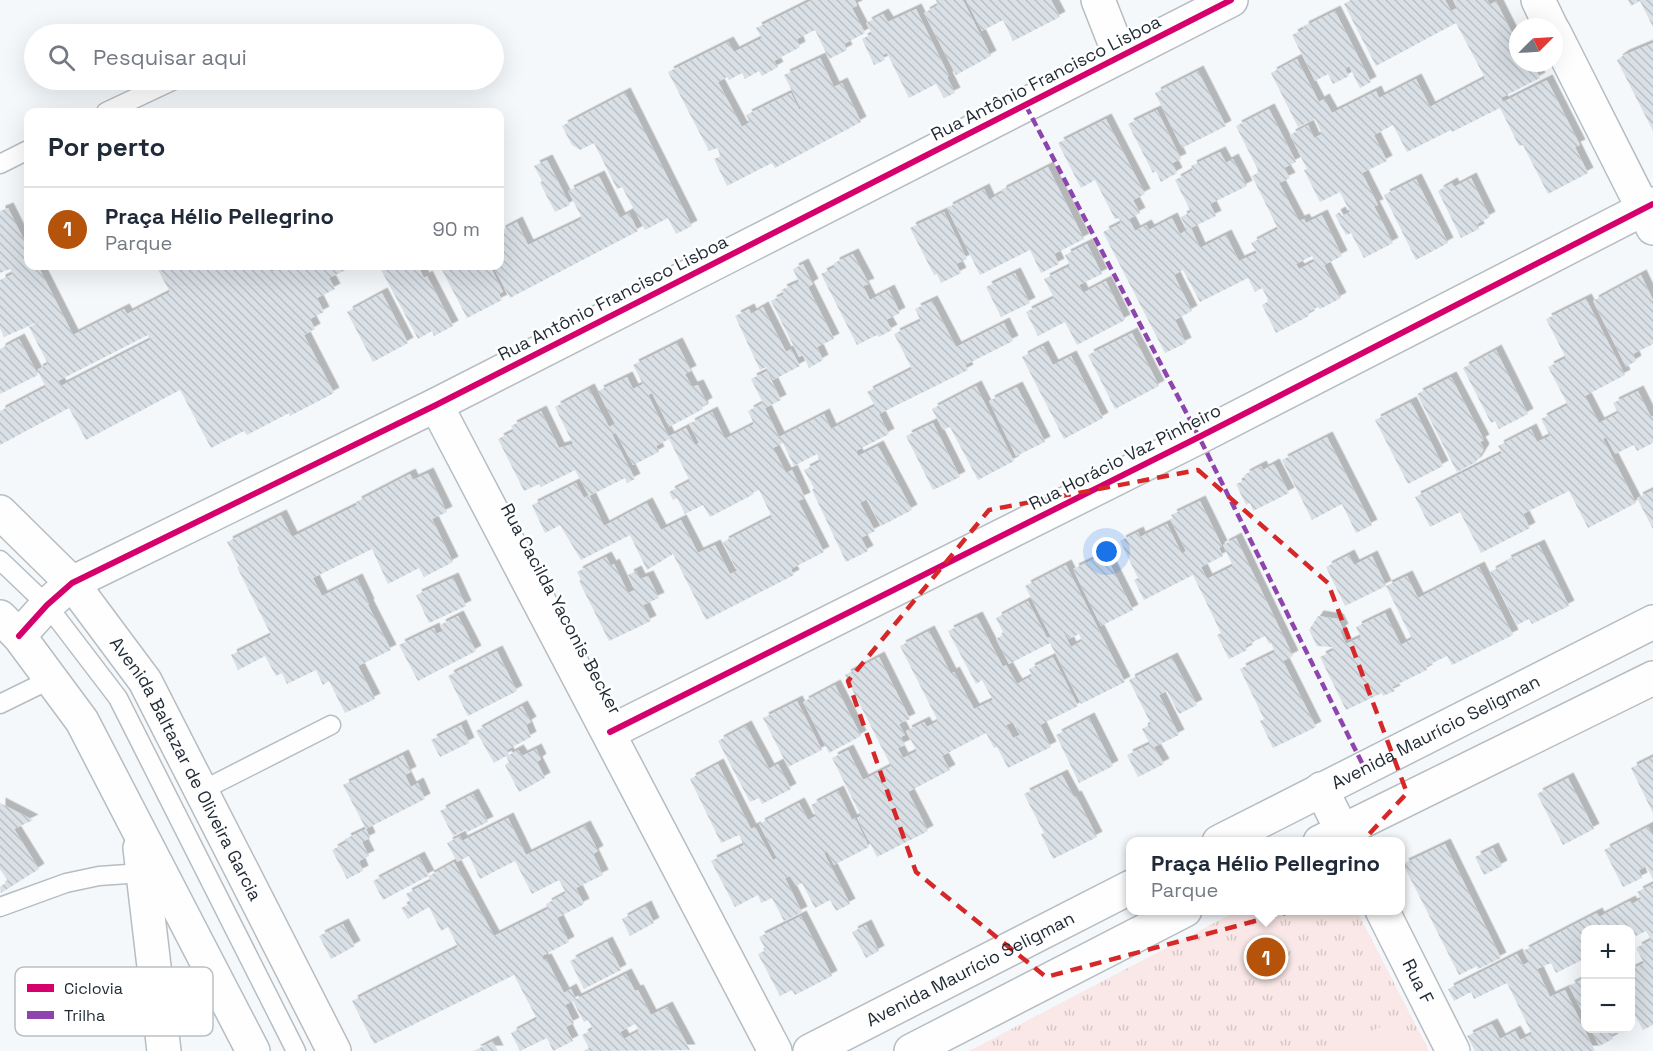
<!DOCTYPE html>
<html lang="pt">
<head>
<meta charset="utf-8">
<style>
  :root { --surface:#fff; --page:#f2f2f3; --text:#1f2937; --muted:#747a83; --line:#e0e1e3; --accent:#b45309 }
  body { margin:0; font-family:"Space Grotesk",sans-serif; background:var(--page); color:var(--text) }
  .controls { position:absolute; right:18px; bottom:18px; display:grid; overflow:hidden; border-radius:12px; box-shadow:0 6px 24px #0002 }
  .controls button { width:54px; height:54px; display:grid; place-items:center; padding:0; border:0; border-bottom:2px solid var(--line); background:var(--surface); color:var(--text); font:30px sans-serif }
  .compass { position:absolute; left:1509px; top:18px; width:54px; height:54px; border-radius:50%; background:var(--surface); box-shadow:0 6px 24px #0002; rotate:66deg }
  .you { position:absolute; left:1107px; top:552px; width:21px; height:21px; margin:-15px; border:4px solid #fff; border-radius:50%; background:#1a73e8; box-shadow:0 0 0 9px #1a73e833 }
  .badge { display:grid; place-items:center; width:39px; height:39px; border-radius:50%; background:var(--accent); color:#fff; font-size:20px; font-weight:700 }
  .pin { position:absolute; translate:-50% -50%; border:3px solid #fff; box-shadow:0 2px 6px #0006 }
  .popup { position:absolute; left:1126px; top:837px; width:279px; height:78px; box-sizing:border-box; display:grid; place-content:center; border-radius:12px; background:var(--surface); filter:drop-shadow(0 2px 4px #0005); font-size:20px; white-space:nowrap; color:var(--muted) }
  .popup b { font-size:22px; color:var(--text) }
  .popup::after { content:''; position:absolute; left:50%; top:100%; margin-left:-12px; border:12px solid transparent; border-top-color:var(--surface) }
  .list { margin:0; padding:0; list-style:none }
  h2 { display:flex; justify-content:space-between; align-items:center; height:78px; margin:0; padding:0 24px; font-size:26px }
  h2 small { font-size:20px; font-weight:400; color:var(--muted) }
  .list li { display:grid; grid-template-columns:39px 1fr auto; gap:18px; align-items:center; box-sizing:border-box; height:84px; padding:0 24px; border-top:2px solid var(--line) }
  .list b { display:block; font-size:22px; white-space:nowrap }
  .list p { margin:0; font-size:20px; white-space:nowrap; color:var(--muted) }
  .list em { font-size:20px; font-style:normal; color:var(--muted) }
  .icon { flex:none; width:33px; height:33px; fill:none; stroke:currentColor; stroke-width:2; stroke-linecap:round; stroke-linejoin:round }
  .map { position:relative; flex:none; width:1653px; height:1051px; overflow:hidden }
  .search { position:absolute; background:var(--surface); box-shadow:0 6px 24px #0002; left:24px; top:24px; width:480px; height:66px; display:flex; align-items:center; gap:15px; box-sizing:border-box; padding:0 21px; border-radius:33px; color:var(--muted); font-size:22px }
  .panel { position:absolute; background:var(--surface); box-shadow:0 6px 24px #0002; left:24px; top:108px; width:480px; height:162px; border-radius:12px }
  .map>svg:first-child { display:block }
  .park { fill:url(#park-tufts) }
  .pitch { fill:#fae7e7 }
  .building { fill:url(#building-back-hatch); fill-rule:evenodd; filter:url(#shadow) }
  .lines { fill:none; stroke-linecap:round; stroke-linejoin:round }
  .lane-casing { stroke:#b6bdc2; stroke-width:21 }
  .street-casing { stroke:#b6bdc2; stroke-width:36 }
  .secondary-casing { stroke:#b6bdc2; stroke-width:36 }
  .primary-casing { stroke:#b6bdc2; stroke-width:36 }
  .lane { stroke:#fefefe; stroke-width:18 }
  .street { stroke:#fefefe; stroke-width:33 }
  .secondary { stroke:#fefefe; stroke-width:33 }
  .primary { stroke:#fefefe; stroke-width:33 }
  .quiet { stroke:#8e44ad; stroke-width:4.5; stroke-dasharray:9 4.5; stroke-linecap:butt }
  .cycleway-casing { stroke:#fff; stroke-width:10 }
  .cycleway { stroke:#d6006c; stroke-width:6 }
  .marked { fill:none; stroke:#d62828; stroke-width:4.5; stroke-dasharray:12 8; stroke-linejoin:round }
  .labels { text-anchor:middle; stroke-width:5; stroke-linejoin:round; paint-order:stroke }
  .street-label { font-size:18px; fill:#1f2933; stroke:#fff }
  .key { fill:#fff; stroke:#bcbfc2; stroke-width:1.5 }
  .key-label { font-size:16px; fill:#1f2933 }
</style>
</head>
<body>
<div class="map">
<svg width="1653" height="1051" viewBox="0 0 1653 1051">
  <defs>
    <pattern id="park-tufts" width="24" height="20" patternUnits="userSpaceOnUse" patternTransform="scale(1.5)"><rect width="24" height="20" fill="#fae7e7"/><path d="M3 7l-1-3M5 7V3M7 7l1-3M15 17l-1-3M17 17v-4M19 17l1-3" fill="none" stroke="#d6c6c7"/></pattern>
    <pattern id="building-back-hatch" width="6" height="6" patternUnits="userSpaceOnUse" patternTransform="scale(1.5)"><rect width="6" height="6" fill="#d9e0e6"/><path d="M-1 5l2 2M0 0l6 6M5-1l2 2" fill="none" stroke="#bac0c6"/></pattern>
    <filter id="shadow"><feDropShadow dx="5.5" dy="-5.5" stdDeviation="0" flood-color="#0004"/></filter>
  </defs>
  <rect width="100%" height="100%" fill="#f5f8fa"/>
  <polygon class="park" points="1239,910 1357,911 1429,1051 969,1051"/>
  <polygon class="pitch" points="1390,1022 1404,1051 1332,1051"/>
  <g class="building">
    <polygon points="812,0 855,0 857,6 852,8 865,33 844,44 847,50 829,59 815,30 797,39 800,47 774,61 778,67 762,76 759,71 745,79 742,73 729,80 727,77 718,82 742,127 750,122 746,115 791,93 799,109 801,109 784,75 820,58 834,87 842,83 861,122 775,168 772,163 727,186 714,159 721,156 717,148 709,151 668,72 728,42 734,52 762,38 756,28"/>
    <polygon points="936,0 963,0 991,56 956,75 924,13 938,5"/>
    <polygon points="966,0 1051,0 1060,17 1013,41 1003,20 982,31"/>
    <polygon points="1351,0 1445,0 1451,11 1457,8 1453,0 1487,0 1490,5 1496,1 1518,45 1518,63 1532,63 1540,78 1501,98 1503,102 1547,80 1580,145 1575,147 1588,173 1548,194 1523,145 1519,146 1500,108 1452,132 1451,130 1407,152 1393,125 1374,135 1387,161 1362,173 1378,205 1374,206 1393,243 1364,258 1351,233 1346,235 1335,215 1340,212 1342,216 1350,212 1340,192 1320,202 1304,170 1307,169 1290,135 1308,125 1314,138 1322,134 1315,119 1298,127 1271,73 1297,59 1319,102 1324,99 1332,113 1376,91 1379,98 1416,79 1430,107 1485,78 1456,23 1376,66 1344,4"/>
    <polygon points="1628,0 1653,0 1653,27 1640,1 1631,6"/>
    <polygon points="916,9 949,76 947,77 955,93 944,98 936,84 909,98 887,53 882,55 885,60 874,65 862,39 872,34 866,23 883,14 888,22"/>
    <polygon points="1335,11 1371,82 1360,88 1349,66 1345,69 1349,76 1333,84 1328,74 1315,81 1292,35 1304,29 1303,27"/>
    <polygon points="1653,43 1653,131 1617,60 1624,55"/>
    <polygon points="1198,71 1226,126 1182,148 1155,93"/>
    <polygon points="625,93 692,226 676,234 668,218 645,230 622,187 617,189 594,143 580,150 572,145 562,126"/>
    <path d="M1269 109 1296 162 1284 168 1290 178 1279 183 1299 221 1304 219 1306 223 1322 215 1342 256 1324 265 1341 298 1320 309 1318 307 1308 312 1309 316 1276 333 1262 305 1269 301 1262 288 1255 292 1248 278 1200 302 1183 270 1174 275 1192 311 1175 320 1186 343 1165 353 1103 232 1121 223 1119 218 1115 219 1095 180 1081 188 1058 143 1106 119 1145 194 1133 200 1140 213 1129 219 1135 231 1146 225 1149 230 1172 218 1180 234 1187 230 1181 217 1191 212 1175 180 1193 170 1191 166 1220 152 1226 163 1233 159 1247 186 1210 204 1216 216 1191 228 1200 248 1226 235 1239 261 1257 253 1251 243 1278 229 1252 176 1259 172 1236 126ZM1312 256 1315 261 1299 269 1296 264Z"/>
    <polygon points="1157,110 1181,159 1172,163 1177,173 1161,182 1156,171 1153,173 1128,124"/>
    <polygon points="547,160 570,205 555,212 540,183 542,181 534,166"/>
    <polygon points="1048,167 1084,239 1054,254 1059,264 1041,273 1030,250 980,275 947,208 984,189 989,200 1001,193 1001,191"/>
    <polygon points="599,176 620,218 629,213 638,231 510,298 493,266 500,266 500,231 517,222 528,245 578,221 582,218 568,191"/>
    <polygon points="1471,178 1490,217 1477,224 1479,229 1461,238 1438,191 1452,183 1454,187"/>
    <polygon points="1416,179 1448,243 1416,260 1384,195"/>
    <path d="M8 208 28 248V266H38L73 335 124 309 127 314 170 292 156 266H212L215 270 224 266H267L271 272 284 266H354L329 278 335 289 317 298 324 312 310 319 315 329 304 335 334 393 290 416 289 413 247 435 244 431 211 448 180 390 86 440 69 408 0 445V411L46 387 37 370 48 364 29 327 49 317 4 337 0 328V280L13 274 10 269 0 273V211ZM148 335 150 340 61 386 58 381Z"/>
    <polygon points="944,212 967,259 956,264 961,273 941,283 937,274 934,275 910,228"/>
    <polygon points="1087,244 1102,274 1079,285 1083,293 1106,281 1125,320 1077,345 1065,322 1038,336 1026,312 1054,298 1044,279 1070,266 1065,255"/>
    <polygon points="853,254 869,284 863,286 870,300 889,290 900,313 886,320 892,330 879,337 877,335 857,345 821,274 835,267 834,263"/>
    <polygon points="803,264 813,284 808,287 834,339 817,347 823,360 809,368 803,355 799,357 771,301 784,294 781,290 799,282 793,269"/>
    <polygon points="379,266 409,266 410,268 418,266 424,278 427,276 453,326 434,336 432,331 418,339"/>
    <polygon points="440,266 490,266 503,292 499,294 502,300 467,318"/>
    <polygon points="1015,273 1030,303 1001,317 986,287"/>
    <polygon points="1641,275 1653,300 1653,344 1633,354 1636,361 1626,367 1593,301"/>
    <polygon points="382,293 408,343 373,362 347,312"/>
    <polygon points="1586,299 1625,375 1585,396 1599,423 1618,413 1613,403 1638,391 1651,417 1653,416 1653,443 1637,451 1634,445 1615,454 1606,437 1603,439 1636,503 1588,528 1569,491 1523,514 1530,528 1481,553 1460,512 1430,527 1415,497 1502,453 1498,446 1531,429 1537,442 1550,436 1541,419 1568,405 1548,367 1566,358 1546,319"/>
    <polygon points="932,301 956,347 1004,323 1013,341 965,365 968,370 879,414 889,434 856,451 858,456 878,446 912,510 881,526 867,499 860,503 875,531 861,538 868,551 846,562 812,490 814,488 804,470 820,462 817,454 794,466 783,443 773,448 786,473 792,470 805,498 798,501 824,552 791,569 794,575 706,620 673,554 647,570 630,535 581,560 560,525 545,533 532,505 576,483 584,498 589,495 604,526 647,503 661,530 681,520 698,553 715,545 730,574 737,571 723,542 772,517 759,490 752,493 754,494 710,517 703,505 685,514 677,498 673,500 669,492 690,481 669,439 656,446 659,452 633,465 616,433 612,434 635,479 627,483 625,478 589,496 575,470 541,487 539,484 524,491 498,439 514,431 511,426 541,411 559,448 573,444 555,407 589,389 609,427 615,424 598,391 627,377 633,389 643,384 633,365 677,343 691,371 685,374 692,387 698,385 707,403 702,406 703,409 669,427 652,393 648,395 669,437 686,428 695,445 699,443 689,424 712,412 725,439 754,424 748,411 763,403 751,379 767,371 781,400 765,408 779,437 824,414 831,429 875,406 867,392 912,369 894,334 921,321 915,309"/>
    <polygon points="763,307 786,352 791,349 800,366 773,380 766,367 760,370 735,316 749,309 751,314"/>
    <polygon points="1132,333 1159,386 1115,409 1088,355"/>
    <polygon points="19,339 38,375 0,394 0,349"/>
    <polygon points="1043,346 1053,365 1071,356 1103,418 1064,439 1022,357"/>
    <polygon points="1496,350 1528,414 1499,429 1495,421 1491,423 1463,368"/>
    <polygon points="1451,377 1484,440 1480,442 1484,449 1476,462 1457,472 1417,394"/>
    <polygon points="976,386 1014,461 978,480 950,427 943,430 932,409"/>
    <polygon points="1017,387 1045,442 1016,456 989,401"/>
    <polygon points="1411,402 1443,466 1408,484 1375,420"/>
    <polygon points="933,423 960,477 933,490 906,436"/>
    <polygon points="1327,437 1372,525 1356,533 1342,504 1312,520 1282,460"/>
    <polygon points="1274,464 1289,493 1253,511 1250,503 1246,505 1236,484 1246,480 1244,475 1261,466 1263,470"/>
    <polygon points="428,473 447,512 432,519 453,562 424,577 419,568 388,584 372,549 313,578 322,596 357,579 369,604 368,605 391,650 358,666 375,699 345,713 329,681 323,685 316,670 287,684 282,673 276,676 265,656 238,670 231,655 271,635 237,567 239,566 227,542 281,515 292,537 357,505 356,502 410,474 413,480"/>
    <polygon points="1653,490 1653,529 1637,498"/>
    <polygon points="1200,501 1222,546 1219,548 1223,556 1201,567 1207,579 1233,566 1223,545 1236,538 1293,656 1283,661 1316,727 1273,748 1260,721 1264,719 1240,669 1275,652 1271,643 1269,644 1265,636 1245,646 1247,650 1229,659 1217,635 1221,633 1193,575 1144,600 1134,580 1138,578 1120,541 1138,532 1140,537 1167,524 1182,554 1186,551 1170,519 1173,518 1171,515"/>
    <polygon points="1539,545 1569,606 1532,624 1529,619 1517,625 1490,572 1507,563 1505,561"/>
    <polygon points="1105,554 1133,610 1101,626 1073,569"/>
    <polygon points="1349,555 1354,565 1372,556 1386,586 1345,606 1326,567"/>
    <polygon points="606,557 611,566 614,564 628,593 635,590 628,575 636,571 640,579 648,576 659,598 643,605 651,621 609,641 579,581 581,580 577,572"/>
    <path d="M1066 565 1125 682 1081 704 1050 643 1009 664 996 639 1004 634 996 618 1028 601 1047 638 1051 637 1025 586ZM1064 630 1069 639 1079 634 1082 641 1071 647 1063 631Z"/>
    <polygon points="1479,567 1513,635 1452,665 1447,656 1426,666 1427,670 1392,687 1395,691 1383,696 1382,693 1346,710 1320,657 1334,650 1332,647 1317,646 1309,630 1318,616 1338,619 1343,629 1340,631 1346,644 1361,637 1356,627 1385,613 1401,645 1412,639 1386,586 1407,576 1418,598"/>
    <polygon points="453,578 466,606 429,623 416,595"/>
    <polygon points="458,616 476,651 418,681 399,645 434,628 436,634 443,631 440,625"/>
    <path d="M977 617 1003 667 1006 665 1017 684 1032 676 1029 669 1053 657 1078 706 1040 725 1051 747 1008 768 997 747 994 748 986 733 942 756 950 770 908 792 928 831 877 857 857 818 861 816 832 758 848 750 863 780 891 766 845 675 879 657 910 719 899 724 905 735 901 737 905 745 898 748 903 758 917 751 906 731 924 722 927 727 938 721 900 646 929 631 951 674 954 672 974 709 993 700 982 680 976 684 948 631ZM1013 722 1020 735 1013 738 1006 725Z"/>
    <polygon points="497,651 517,691 468,716 448,676"/>
    <polygon points="1172,658 1197,705 1179,714 1167,691 1159,695 1179,735 1154,747 1164,764 1138,777 1127,755 1150,744 1142,729 1151,724 1129,680"/>
    <polygon points="835,685 861,736 829,753 803,702"/>
    <polygon points="797,701 822,750 788,767 763,718"/>
    <polygon points="522,706 531,722 526,725 531,737 507,750 509,755 518,750 522,756 536,749 541,759 537,762 545,778 519,792 505,765 509,762 506,756 494,763 476,731"/>
    <polygon points="1089,718 1113,766 1079,783 1056,735"/>
    <polygon points="461,725 469,743 440,757 431,740"/>
    <polygon points="746,726 769,769 778,764 791,789 762,804 759,798 750,802 718,741"/>
    <polygon points="403,755 411,772 405,775 411,787 418,783 425,799 366,829 370,838 362,842 369,856 359,861 363,871 347,879 332,850 347,842 345,839 366,829 343,785"/>
    <polygon points="1653,757 1653,813 1631,768"/>
    <polygon points="718,764 751,829 755,827 773,860 777,858 759,824 799,803 808,820 816,816 811,805 838,791 852,820 855,818 869,847 834,865 827,851 824,853 850,904 836,911 830,900 815,908 802,883 796,886 790,876 785,878 802,912 784,921 772,898 761,903 758,895 735,907 711,861 744,845 739,835 721,843 690,779"/>
    <polygon points="1062,775 1074,797 1076,796 1097,837 1053,859 1041,834 1044,833 1024,794"/>
    <polygon points="1568,778 1594,829 1563,845 1537,794"/>
    <polygon points="473,794 488,822 467,832 466,829 453,836 440,811"/>
    <polygon points="0,803 33,820 14,829 39,869 1,893 0,887 8,881 0,869"/>
    <path d="M508 818 526 855 585 826 598 851 593 854 603 875 576 888 584 904 557 918 569 942 542 956 543 960 546 959 564 993 571 989 576 999 626 974 635 991 638 990 651 1015 667 1007 690 1050 583 1051 589 1048 582 1035 593 1029 588 1020 584 1022 573 1001 565 1005 574 1023 566 1027 573 1041 553 1051 547 1038 520 1051 511 1033 537 1019 514 975 374 1044 352 1001 458 947 448 927 441 931 429 907 408 919 401 908 411 903 406 894 431 881 428 876 383 900 373 881 419 857 429 876 454 862 494 936 548 909 546 904 566 893 559 880 532 894 515 861 480 879 469 856 457 862 447 843 460 836 462 841ZM635 1024 639 1031 624 1039 620 1032Z"/>
    <polygon points="1648,827 1653,836 1653,879 1646,866 1639,870 1642,878 1623,887 1604,850"/>
    <polygon points="1445,844 1501,958 1478,969 1477,966 1459,975 1403,864"/>
    <polygon points="1493,848 1502,866 1484,875 1475,857"/>
    <polygon points="1653,884 1653,1025 1643,1030 1630,1006 1630,970 1644,963 1636,948 1651,940 1646,931 1630,939 1630,930 1586,930 1586,958 1556,973 1551,963 1537,969 1550,997 1565,990 1595,1051 1475,1051 1467,1036 1492,1024 1500,1039 1515,1031 1520,1040 1532,1034 1507,983 1474,999 1471,992 1454,1001 1448,989 1517,954 1523,965 1529,962 1523,951 1597,913 1599,917 1630,901 1632,904 1641,899 1637,892"/>
    <polygon points="646,906 654,923 630,936 622,919"/>
    <polygon points="801,916 832,976 795,995 792,990 780,996 758,954 766,950 759,937"/>
    <polygon points="343,924 355,946 331,959 319,936"/>
    <polygon points="866,925 879,951 866,958 852,932"/>
    <polygon points="607,942 621,970 584,989 570,961"/>
    <polygon points="1586,977 1586,1019 1569,986"/>
    <polygon points="1590,1028 1624,1028 1611,1035 1613,1039 1599,1046"/>
    <polygon points="493,1041 498,1051 474,1051"/>
  </g>
  <g class="lines">
    <g class="lane-casing">
      <g id="lane">
        <polyline points="106,112 174,80"/>
        <polyline points="0,164 28,150"/>
        <polyline points="0,560 47,605 118,698 296,1051"/>
        <polyline points="0,704 51,679"/>
        <polyline points="201,791 331,725"/>
        <polyline points="0,907 66,883 99,876 142,873"/>
      </g>
    </g>
    <g class="street-casing">
      <g id="street">
        <polyline points="1098,0 1120,56"/>
        <polyline points="1538,0 1551,27"/>
        <polyline points="1554,32 1653,228"/>
        <polyline points="436,405 775,1051"/>
        <polyline points="610,732 1199,437 1653,204"/>
        <polyline points="1321,789 1348,842"/>
        <path id="s1" d="M1382 910 1453 1051"/>
      </g>
    </g>
    <g class="secondary-casing">
      <g id="secondary">
        <polyline points="19,636 47,605 72,583 436,405 1231,0"/>
        <path id="s2" d="M1219 842 1653 622"/>
        <polyline points="1320,842 1653,678"/>
        <path id="s3" d="M810 1051 1131 887"/>
        <polyline points="911,1051 1185,910"/>
      </g>
    </g>
    <g class="primary-casing">
      <g id="primary">
        <path id="s4" d="M0 512 72 583 145 681 334 1051"/>
        <polyline points="0,617 19,636 82,721 253,1051"/>
        <polyline points="140,848 164,1051"/>
      </g>
    </g>
    <use href="#lane" class="lane"/>
    <use href="#street" class="street"/>
    <use href="#secondary" class="secondary"/>
    <use href="#primary" class="primary"/>
    <polyline class="quiet" points="1026,106 1199,437 1364,767"/>
    <g class="cycleway-casing">
      <g id="cycleway">
        <polyline points="19,636 47,605 72,583 436,405 1231,0"/>
        <polyline points="610,732 1199,437 1653,204"/>
      </g>
    </g>
    <use href="#cycleway" class="cycleway"/>
  </g>
  <path class="marked" d="M1198 470 1328 583 1407 793 1300 909 1046 977 916 872 848 681 989 510Z"/>
  <g class="labels">
    <g class="street-label">
      <text transform="translate(1046 78) rotate(-27)" y="6">Rua Antônio Francisco Lisboa</text>
      <text transform="translate(613 298) rotate(-27)" y="6">Rua Antônio Francisco Lisboa</text>
      <text transform="translate(1125 457) rotate(-27)" y="6">Rua Horácio Vaz Pinheiro</text>
      <text transform="translate(561 609) rotate(62)" y="6">Rua Cacilda Yaconis Becker</text>
      <text dy="6" stroke="none"><textPath href="#s2" startOffset="243">Avenida Maurício Seligman</textPath></text>
      <text dy="6" stroke="none"><textPath href="#s4" startOffset="320">Avenida Baltazar de Oliveira Garcia</textPath></text>
      <text dy="6" stroke="none"><textPath href="#s3" startOffset="180">Avenida Maurício Seligman</textPath></text>
      <text dy="6" stroke="none"><textPath href="#s1" startOffset="80">Rua F</textPath></text>
    </g>
  </g>
  <rect x="15" y="967" width="198" height="69" rx="9" class="key"/>
  <rect x="27" y="984" width="27" height="8" fill="#d6006c"/>
  <rect x="27" y="1011" width="27" height="8" fill="#8e44ad"/>
  <g class="key-label">
    <text x="64" y="994">Ciclovia</text>
    <text x="64" y="1021">Trilha</text>
  </g>
</svg>
<div class="controls">
<button>+</button>
<button>−</button>
</div>
<svg class="compass" viewBox="-18 -18 36 36"><path d="M0-13l5 13h-10z" fill="#e53935"/><path d="M0 13l5-13h-10z" fill="#747a83"/></svg>
<div class="you"></div>
<div class="pin badge" style="left:1266px;top:957px">1</div>
<div class="popup"><b>Praça Hélio Pellegrino</b>Parque</div>
<div class="search"><svg class="icon" aria-label="search" viewBox="0 0 24 24"><circle cx="10" cy="10" r="6"/><path d="M15 15l6 6"/></svg>Pesquisar aqui</div>
<section class="panel">
<h2>Por perto<small></small></h2>
<ul class="list">
<li><span class="badge">1</span><div><b>Praça Hélio Pellegrino</b><p>Parque</p></div><em>90 m</em></li>
</ul>
</section>
</div>
</body>
</html>
